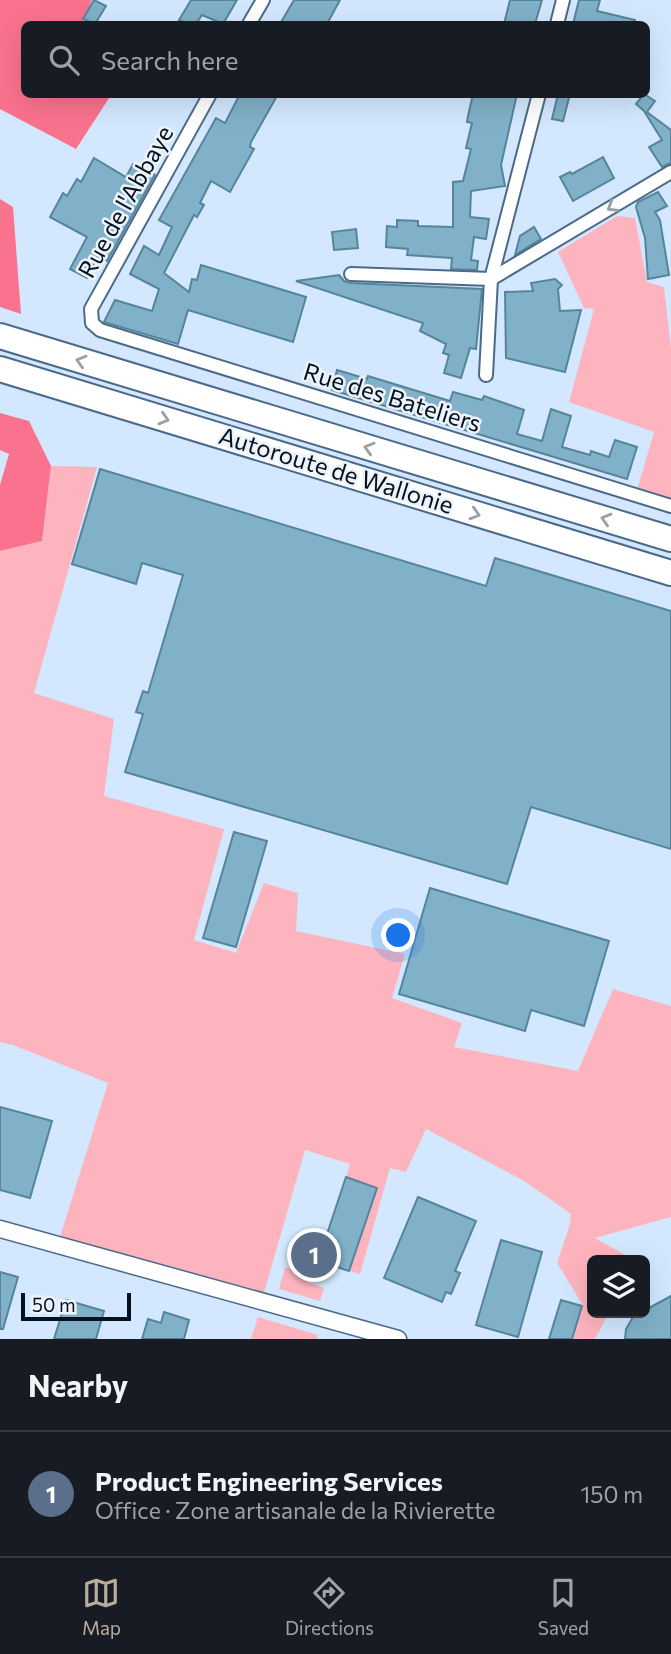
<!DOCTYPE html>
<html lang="en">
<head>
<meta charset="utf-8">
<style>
  :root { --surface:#171b24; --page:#20242c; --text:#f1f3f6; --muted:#9ea1a6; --line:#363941; --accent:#bbad9d }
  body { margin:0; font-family:Commissioner,sans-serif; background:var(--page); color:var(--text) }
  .controls { position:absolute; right:21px; bottom:21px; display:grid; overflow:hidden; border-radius:10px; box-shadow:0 7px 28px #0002 }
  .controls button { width:63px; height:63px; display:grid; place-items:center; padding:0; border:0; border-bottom:2px solid var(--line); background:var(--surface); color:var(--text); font:35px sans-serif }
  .scale { position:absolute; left:21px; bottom:18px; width:110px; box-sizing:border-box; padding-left:7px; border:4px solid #05111d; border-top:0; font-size:19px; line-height:24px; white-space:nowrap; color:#05111d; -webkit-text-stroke:5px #ecf3fb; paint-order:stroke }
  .you { position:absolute; left:399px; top:936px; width:24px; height:24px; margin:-18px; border:5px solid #fff; border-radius:50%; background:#1a73e8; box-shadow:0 0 0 10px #1a73e833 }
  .badge { display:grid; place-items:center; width:46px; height:46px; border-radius:50%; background:var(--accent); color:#fff; font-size:23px; font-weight:700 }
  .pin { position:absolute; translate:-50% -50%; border:4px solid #fff; box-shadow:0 2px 7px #0006 }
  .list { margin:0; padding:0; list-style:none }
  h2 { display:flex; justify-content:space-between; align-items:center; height:91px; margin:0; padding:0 28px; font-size:30px }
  h2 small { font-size:23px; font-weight:400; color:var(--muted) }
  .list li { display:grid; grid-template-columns:46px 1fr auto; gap:21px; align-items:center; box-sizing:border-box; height:126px; padding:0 28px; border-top:2px solid var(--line) }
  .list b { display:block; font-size:26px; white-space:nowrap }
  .list p { margin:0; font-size:23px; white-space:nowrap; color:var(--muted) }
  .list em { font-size:23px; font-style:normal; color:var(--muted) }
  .icon { flex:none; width:38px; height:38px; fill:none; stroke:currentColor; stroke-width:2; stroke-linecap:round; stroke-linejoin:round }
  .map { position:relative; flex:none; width:671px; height:1339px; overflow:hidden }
  .search { position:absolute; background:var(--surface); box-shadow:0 7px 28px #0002; left:21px; right:21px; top:21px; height:77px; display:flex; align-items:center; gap:18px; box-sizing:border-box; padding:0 24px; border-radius:10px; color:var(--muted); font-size:26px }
  .sheet { height:217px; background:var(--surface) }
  nav { display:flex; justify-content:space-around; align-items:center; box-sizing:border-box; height:98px; border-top:2px solid var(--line); background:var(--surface); font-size:19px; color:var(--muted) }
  nav a { display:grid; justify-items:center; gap:4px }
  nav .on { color:var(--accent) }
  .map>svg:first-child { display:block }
  .green { fill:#feb4bf }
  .forest { fill:#f9728e }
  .building { fill:#80b1c8; stroke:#55859b; stroke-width:2 }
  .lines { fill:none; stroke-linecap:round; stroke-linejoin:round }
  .minor-casing { stroke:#4b6a89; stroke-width:16 }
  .tertiary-casing { stroke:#4b6a89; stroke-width:19 }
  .motorway-casing { stroke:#4b6a89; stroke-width:28 }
  .minor { stroke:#fff; stroke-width:12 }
  .tertiary { stroke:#fff; stroke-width:16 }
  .motorway { stroke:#fff; stroke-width:24 }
  .oneway { stroke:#9ba0a5 }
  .labels { text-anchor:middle; stroke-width:5; stroke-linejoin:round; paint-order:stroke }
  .street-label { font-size:24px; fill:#05111d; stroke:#ecf3fb }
</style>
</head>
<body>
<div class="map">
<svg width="671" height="1339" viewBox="0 0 671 1339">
  <rect width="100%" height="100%" fill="#d3e8fe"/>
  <g class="green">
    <polygon points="617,216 635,218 647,282 664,287 671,348 671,501 637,490 654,432 569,402 594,309 584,308 558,252"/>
    <polygon points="51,466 97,467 34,693 114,719 104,796 224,829 194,940 236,953 264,883 298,893 296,931 405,954 392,998 462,1023 454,1047 578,1071 613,989 671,1006 671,1217 595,1238 634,1260 592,1260 592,1313 609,1313 595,1339 573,1339 583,1305 557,1263 570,1224 571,1214 524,1181 426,1129 406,1172 390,1168 360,1274 349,1271 377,1188 346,1177 350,1164 305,1150 264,1293 60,1237 108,1083 13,1045 0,1042 0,551 42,541"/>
    <polygon points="285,1267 300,1272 305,1281 324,1288 320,1301 279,1289"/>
    <polygon points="258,1317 318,1335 317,1339 251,1339"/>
  </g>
  <g class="forest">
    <polygon points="0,0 92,0 83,21 88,24 24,24 24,94 111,95 76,149 0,109"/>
    <polygon points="0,199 13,207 21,314 0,307"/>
    <polygon points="0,413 29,421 51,466 42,541 0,551 0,485 9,454 0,450"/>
  </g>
  <g class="building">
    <polygon points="94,0 106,6 95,24 83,19"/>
    <polygon points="191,0 237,0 223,24 202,15 196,24 187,24 179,20"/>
    <polygon points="294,0 340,0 327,24 280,24"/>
    <polygon points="510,0 542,0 535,24 504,24"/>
    <polygon points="579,0 600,0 597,11 635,20 635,24 573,24"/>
    <polygon points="240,94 278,94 251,142 250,147 254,149 230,192 211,181 200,203 204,205 197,217 194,215 164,273 189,292 192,279 197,280 201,265 306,297 293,342 188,310 178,344 104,322 115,300 152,311 159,289 130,274 144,246 159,255 172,227 159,220 216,118 225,123"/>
    <polygon points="473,94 517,94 501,165 505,186 471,191 470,217 489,219 486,239 474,237 471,260 478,261 477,270 451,269 452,258 407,255 408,249 386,247 387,226 397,227 397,220 418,221 418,226 453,227 453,182 463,181 471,149 466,148 472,123 467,122 468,116"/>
    <polygon points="558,94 570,94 563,121 552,119"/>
    <polygon points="644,94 655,101 647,112 671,130 671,163 662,167 649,147 662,140 644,111 636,104"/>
    <polygon points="603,157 614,178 573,201 560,177 570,172 572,174"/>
    <polygon points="94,158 126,177 133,164 155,175 107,261 98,256 87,278 70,269 87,237 50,217 63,193 67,196 77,179 81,182"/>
    <polygon points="658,192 667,206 655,212 660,220 669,275 648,279 645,238 636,207 638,202"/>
    <polygon points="534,227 541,239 515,255 520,236"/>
    <polygon points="356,229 358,248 334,250 332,232"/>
    <polygon points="339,275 344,281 351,283 482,289 476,349 470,348 461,378 444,373 449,355 443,353 446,344 420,331 423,323 296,281"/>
    <polygon points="555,279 562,285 558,289 560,311 581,310 565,372 506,358 505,292 533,291 531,283"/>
    <polygon points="337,370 367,379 368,376 450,401 453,392 482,400 484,396 524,410 517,434 542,441 551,409 571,416 562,447 590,455 591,451 609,457 615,440 637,447 627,479 332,390"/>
    <polygon points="100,469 486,586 495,558 671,611 671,849 531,807 507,884 125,772 143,714 136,712 143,691 148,693 183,575 142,563 136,584 72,564"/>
    <polygon points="234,832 267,841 236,947 203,938"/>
    <polygon points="430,888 609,941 584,1026 531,1010 525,1031 399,994"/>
    <polygon points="0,1107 52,1121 30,1198 0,1190"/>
    <polygon points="346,1177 377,1188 349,1271 328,1264 325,1276 315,1273 307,1277 303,1269 294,1266 304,1234 325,1240"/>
    <polygon points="418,1197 476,1221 455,1271 460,1273 451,1294 446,1292 442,1302 384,1278"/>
    <polygon points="501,1240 542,1252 518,1337 476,1325"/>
    <polygon points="0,1272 18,1277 3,1329 0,1329"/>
    <polygon points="671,1296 671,1339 625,1339 626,1329 633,1317 645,1313 645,1310"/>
    <polygon points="66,1300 104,1311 96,1339 54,1339"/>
    <polygon points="561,1300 582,1306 572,1339 549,1339"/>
    <polygon points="164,1312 189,1320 184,1339 142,1339 148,1319 161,1323"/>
  </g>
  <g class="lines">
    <g class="minor-casing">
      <g id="minor">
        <polyline points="249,24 263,0"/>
        <polyline points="557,24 563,0"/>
        <polyline points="210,94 91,309 92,323 100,330 671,506"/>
        <polyline points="351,274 491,279 671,172"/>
        <polyline points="486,375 491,279 539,94"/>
      </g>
    </g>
    <g class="tertiary-casing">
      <polyline id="tertiary" points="0,1229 398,1339"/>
    </g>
    <g class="motorway-casing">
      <g id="motorway">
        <polyline points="0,336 671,539"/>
        <polyline points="0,369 671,573"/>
      </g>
    </g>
    <use href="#minor" class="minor"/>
    <use href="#tertiary" class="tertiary"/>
    <use href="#motorway" class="motorway"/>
  </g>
  <defs><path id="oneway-chevron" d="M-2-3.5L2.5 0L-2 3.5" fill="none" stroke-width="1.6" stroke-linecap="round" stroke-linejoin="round" transform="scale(1.75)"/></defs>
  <g class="oneway">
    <use href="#oneway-chevron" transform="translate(612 207) rotate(149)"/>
    <use href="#oneway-chevron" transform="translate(81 361) rotate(-163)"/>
    <use href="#oneway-chevron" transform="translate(164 419) rotate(17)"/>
    <use href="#oneway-chevron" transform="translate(369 448) rotate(-163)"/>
    <use href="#oneway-chevron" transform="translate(475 514) rotate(17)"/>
    <use href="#oneway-chevron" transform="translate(606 519) rotate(-163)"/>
  </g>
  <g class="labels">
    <g class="street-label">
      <text transform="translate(126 202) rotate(-61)" y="8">Rue de l'Abbaye</text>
      <text transform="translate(392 398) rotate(17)" y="8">Rue des Bateliers</text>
      <text transform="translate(336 471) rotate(17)" y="8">Autoroute de Wallonie</text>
    </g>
  </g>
</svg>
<div class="controls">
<button><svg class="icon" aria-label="layers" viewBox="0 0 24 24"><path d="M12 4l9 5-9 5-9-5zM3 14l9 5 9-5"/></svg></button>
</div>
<div class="scale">50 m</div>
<div class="you"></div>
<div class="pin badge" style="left:314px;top:1255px;background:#5c6f8a">1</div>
<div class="search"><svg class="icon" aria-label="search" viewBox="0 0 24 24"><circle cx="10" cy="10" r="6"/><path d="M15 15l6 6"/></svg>Search here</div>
</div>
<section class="sheet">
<h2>Nearby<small></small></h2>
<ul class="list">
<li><span class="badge" style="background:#5c6f8a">1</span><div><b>Product Engineering Services</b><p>Office · Zone artisanale de la Rivierette</p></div><em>150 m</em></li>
</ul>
</section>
<nav>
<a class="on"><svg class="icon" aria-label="map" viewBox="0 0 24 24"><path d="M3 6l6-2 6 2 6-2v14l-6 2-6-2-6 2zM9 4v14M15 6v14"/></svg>Map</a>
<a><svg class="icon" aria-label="directions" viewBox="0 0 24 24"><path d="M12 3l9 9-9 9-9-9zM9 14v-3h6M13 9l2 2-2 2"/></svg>Directions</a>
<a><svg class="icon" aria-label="saved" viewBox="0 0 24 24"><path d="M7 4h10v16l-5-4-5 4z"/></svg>Saved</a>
</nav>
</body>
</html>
